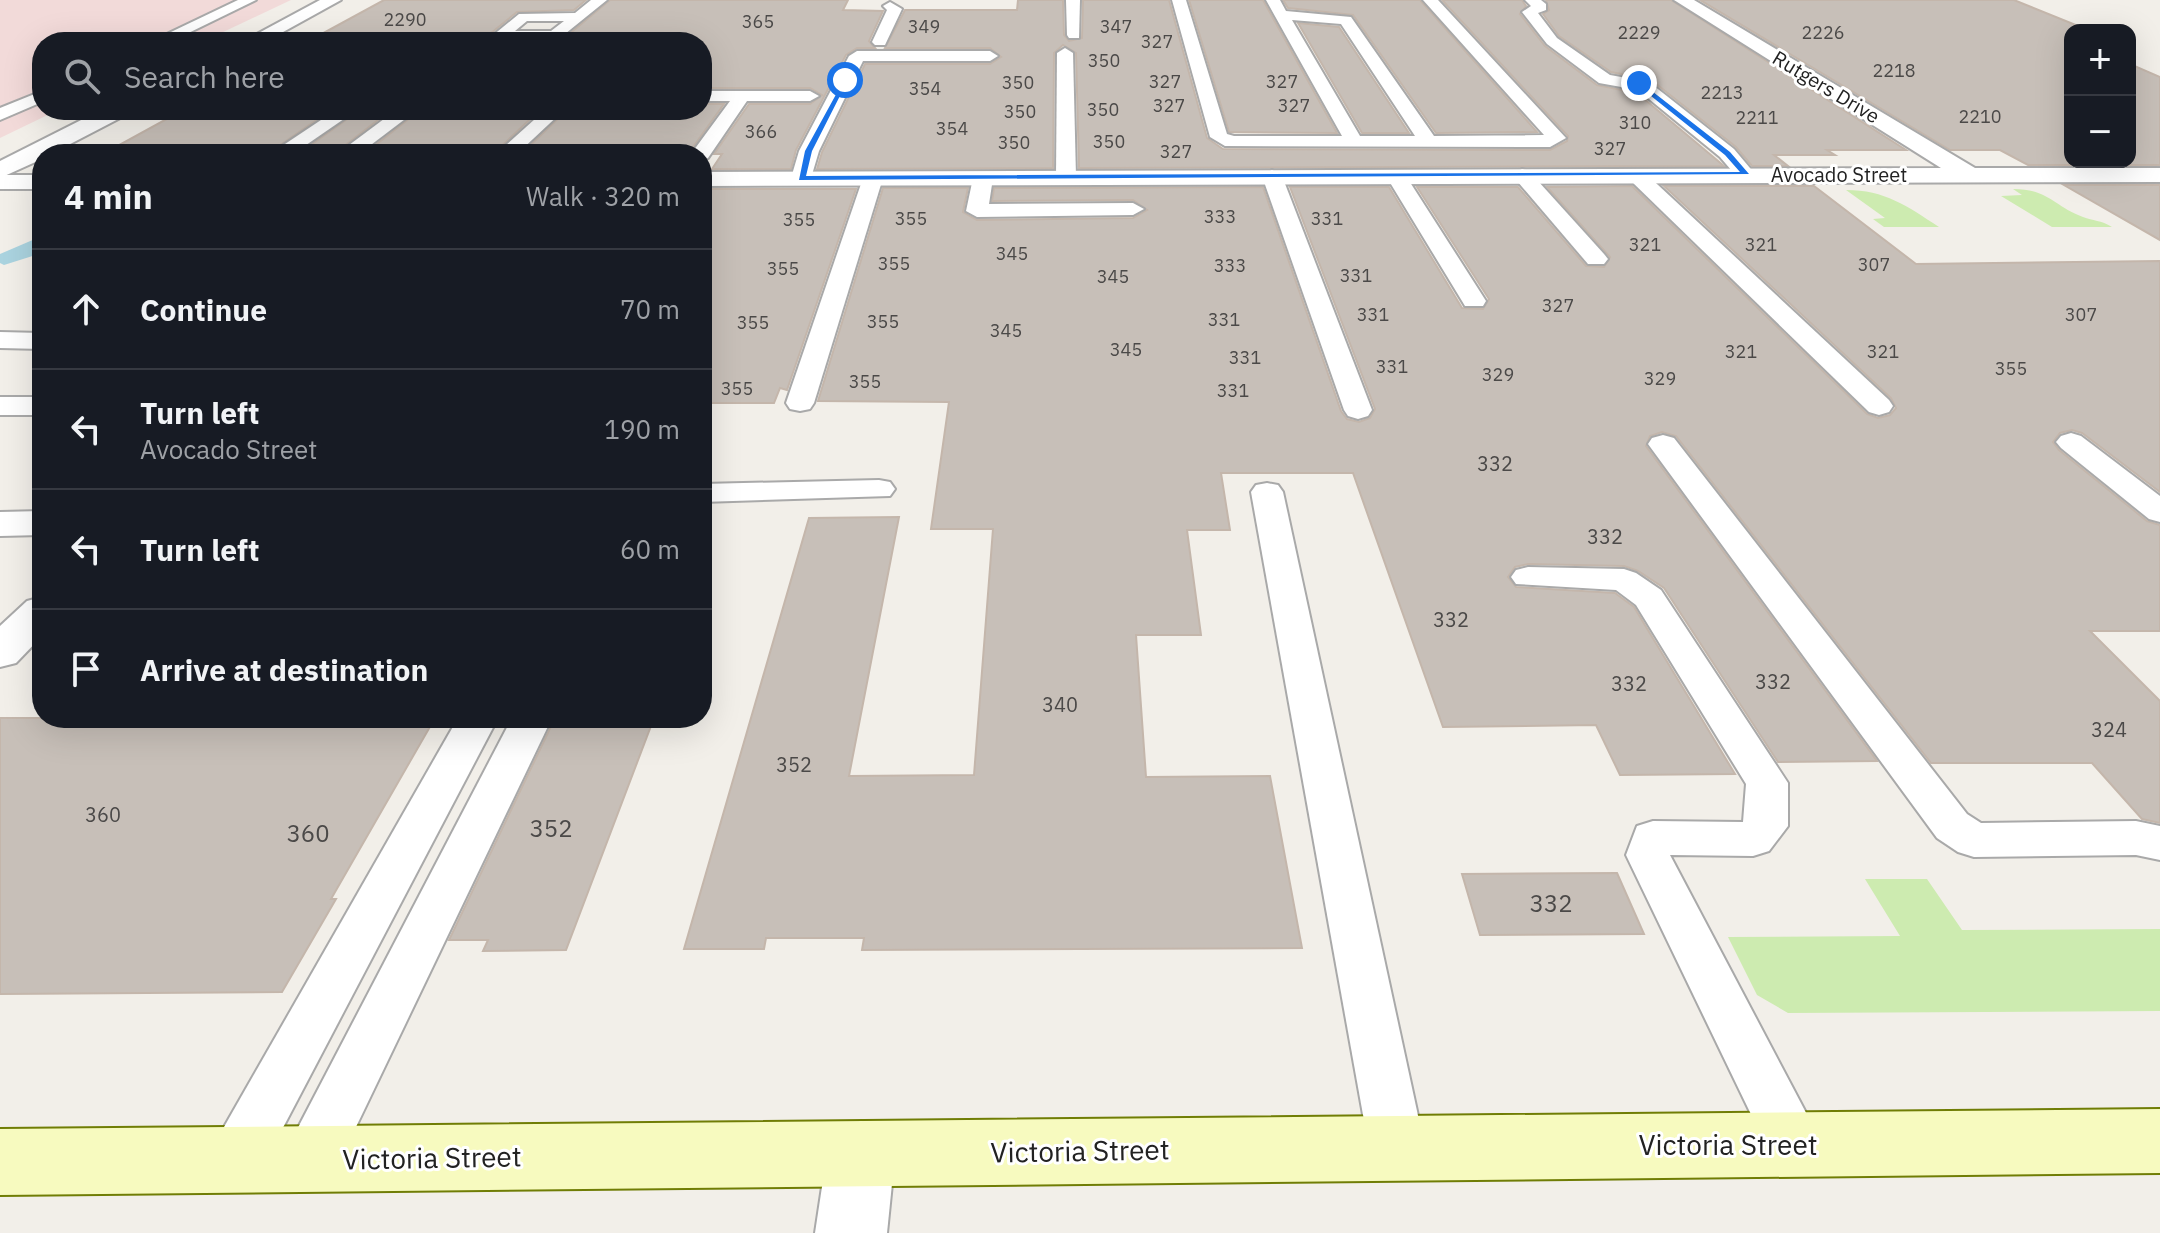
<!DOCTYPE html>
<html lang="en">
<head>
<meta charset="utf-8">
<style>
  :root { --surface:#171b24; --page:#242831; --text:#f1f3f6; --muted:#9ea1a6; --line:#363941 }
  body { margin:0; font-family:"IBM Plex Sans",sans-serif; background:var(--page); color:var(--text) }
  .controls { position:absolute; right:24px; top:24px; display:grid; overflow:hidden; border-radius:16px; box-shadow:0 8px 32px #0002 }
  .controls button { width:72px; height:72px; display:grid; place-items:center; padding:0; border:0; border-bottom:2px solid var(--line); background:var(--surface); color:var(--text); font:40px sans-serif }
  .stop { position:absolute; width:24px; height:24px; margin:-18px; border:6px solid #1a73e8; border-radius:50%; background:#fff }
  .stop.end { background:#1a73e8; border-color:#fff; box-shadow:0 2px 8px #0008 }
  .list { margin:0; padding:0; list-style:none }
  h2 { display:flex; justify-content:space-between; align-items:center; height:104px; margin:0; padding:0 32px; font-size:34px }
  h2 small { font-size:26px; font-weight:400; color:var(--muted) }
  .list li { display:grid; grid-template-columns:52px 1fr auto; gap:24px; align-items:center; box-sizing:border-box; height:120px; padding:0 32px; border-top:2px solid var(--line) }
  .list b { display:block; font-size:30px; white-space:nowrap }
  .list p { margin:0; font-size:26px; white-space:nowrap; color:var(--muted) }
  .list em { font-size:26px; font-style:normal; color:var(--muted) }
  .icon { flex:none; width:44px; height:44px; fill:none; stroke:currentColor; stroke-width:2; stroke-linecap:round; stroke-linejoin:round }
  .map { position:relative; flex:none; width:2160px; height:1233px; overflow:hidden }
  .search { position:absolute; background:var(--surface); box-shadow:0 8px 32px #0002; left:32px; top:32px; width:680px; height:88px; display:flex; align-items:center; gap:20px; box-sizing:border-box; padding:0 28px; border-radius:32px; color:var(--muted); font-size:30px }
  .panel { position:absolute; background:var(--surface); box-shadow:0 8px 32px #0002; left:32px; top:144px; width:680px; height:584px; border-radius:32px }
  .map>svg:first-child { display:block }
  .commercial { fill:#f2dad9 }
  .grass { fill:#cdebb0 }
  .water { fill:#aad3df }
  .building { fill:#c7bfb8; stroke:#c4b6ab; stroke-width:2 }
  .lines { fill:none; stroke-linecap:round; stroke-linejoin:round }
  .service-casing { stroke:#a9a9a9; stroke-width:4 }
  .minor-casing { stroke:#a9a9a9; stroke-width:4 }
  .tertiary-casing { stroke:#a9a9a9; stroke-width:4 }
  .secondary-casing { stroke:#707d05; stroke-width:4 }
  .service { fill:#fff; fill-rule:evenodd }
  .minor { fill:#fff; fill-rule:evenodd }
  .tertiary { fill:#fff; fill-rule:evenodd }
  .secondary { fill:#f7fabf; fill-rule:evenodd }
  .route { fill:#1a73e8 }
  .labels { text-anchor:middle; stroke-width:6; stroke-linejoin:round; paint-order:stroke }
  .far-number-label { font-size:18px; fill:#4b4948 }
  .far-street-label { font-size:20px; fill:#222; stroke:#fff }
  .number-label { font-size:20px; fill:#4b4948 }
  .near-number-label { font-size:24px; fill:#4b4948 }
  .near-street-label { font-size:28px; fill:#222; stroke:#fff }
</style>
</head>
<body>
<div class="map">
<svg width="2160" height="1233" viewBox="0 0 2160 1233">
  <rect width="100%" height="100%" fill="#f2efe9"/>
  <polygon class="commercial" points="0,0 291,0 202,42 42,42 42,110 58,110 0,138"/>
  <g class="grass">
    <path d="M2013 189C2049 189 2053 206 2083 217 2093 221 2101 220 2112 227H2052L2001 196 2022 195Z"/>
    <path d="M1846 190C1885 190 1907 206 1939 227H1884L1873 219 1885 218Z"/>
    <polygon points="1865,879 1927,879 1962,930 2160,929 2160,1011 1788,1013 1757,995 1728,937 1900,936"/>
  </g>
  <polygon class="water" points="42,236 42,253 4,265 0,263 0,254"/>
  <g class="building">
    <polygon points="384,0 586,0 574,10 517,12 490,34 491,39 496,42 307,42"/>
    <polygon points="610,0 848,0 843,10 883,11 869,41 875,48 857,48 846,55 796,150 791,169 712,169 722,154 714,154 749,104 810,104 822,95 810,88 702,88 702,42 530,42 562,40"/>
    <polygon points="1018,0 1063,0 1064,35 1069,41 1082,38 1083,0 1169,0 1207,138 1223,149 1550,150 1567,141 1568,136 1442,0 1522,0 1526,6 1520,14 1545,46 1597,85 1637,93 1724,166 1079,168 1076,53 1063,45 1054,53 1053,168 817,169 822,152 865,64 990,64 1001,57 990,48 885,48 905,10 1017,10"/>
    <polygon points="1189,0 1263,0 1337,133 1229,132"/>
    <polygon points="1283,0 1420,0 1537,132 1436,133 1353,15 1288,8"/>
    <polygon points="1546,0 1671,0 1906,150 1827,150 1835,155 1774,155 1788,166 1752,166 1736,147 1651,80 1611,72 1559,36 1543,14 1549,10"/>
    <polygon points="1700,0 2014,0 2088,30 2070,30 2070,162 2130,162 2130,64 2160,77 2160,165 2028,165 2000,150 1950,150"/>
    <polygon points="1298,23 1339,27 1409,133 1362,133"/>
    <polygon points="702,104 724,104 688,154 521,154 567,110 702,110"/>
    <polygon points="183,110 331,110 267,154 103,154"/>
    <polygon points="360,110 391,110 334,154 298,154"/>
    <polygon points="420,110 540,110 493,154 364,154"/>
    <polygon points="2064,185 2160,185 2160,240"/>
    <polygon points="1632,186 1867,414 1878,418 1890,415 1896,408 1891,398 1664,186 1814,186 1916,264 2160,261 2160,492 2082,433 2072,430 2060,433 2053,442 2059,450 2147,521 2160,525 2160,631 2090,631 2160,701 2160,823 2142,819 2092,763 1931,763 1676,436 1662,432 1650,436 1646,446 1877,761 1778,762 1664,588 1638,571 1624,566 1528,564 1515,567 1508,577 1516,587 1615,593 1634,607 1735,774 1620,775 1596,725 1443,727 1353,473 1221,473 1230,530 1187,530 1201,635 1136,635 1146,777 1270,776 1302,948 862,950 864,938 766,938 764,949 684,949 809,518 899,517 849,776 974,775 993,529 931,529 949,402 818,401 883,188 968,188 963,212 977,220 1133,218 1147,210 1133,200 992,201 994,188 1263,187 1341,411 1347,419 1359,422 1370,418 1375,409 1290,187 1389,187 1462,308 1483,309 1489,299 1417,187 1518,187 1586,266 1604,267 1610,257 1547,187"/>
    <polygon points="702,189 856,189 787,390 780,388 774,403 702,403"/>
    <polygon points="0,718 435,718 331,899 336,899 282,992 0,994"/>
    <polygon points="555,718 654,718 566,950 483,951 488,940 449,940"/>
    <polygon points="1617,873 1644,934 1480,935 1462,874"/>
  </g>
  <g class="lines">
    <g class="service-casing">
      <g id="service">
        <polygon points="238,0 256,0 170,42 150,42"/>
        <path d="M591 0H607L560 38 499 40 492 36 519 14 575 13ZM527 21H564L551 31H515Z"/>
        <polygon points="1066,0 1080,0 1079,38 1069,38 1067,35"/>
        <path d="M1172 0H1186L1227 134 1234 136H1342L1266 0H1280L1286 11 1351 17 1434 136 1544 135 1423 0H1438L1566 138 1550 147 1225 146 1210 137ZM1292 20 1341 24 1415 136H1360Z"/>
        <polygon points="1525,0 1541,0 1546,4 1546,10 1538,13 1557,38 1610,75 1649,82 1734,149 1755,174 1752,178 1738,178 1720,157 1638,90 1599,83 1547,44 1522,12 1531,6"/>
        <polygon points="890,2 902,9 885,45 875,45 872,42 887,10 883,6"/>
        <polygon points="1065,48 1073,53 1076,177 1066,183 1056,177 1057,53"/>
        <polygon points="857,51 990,51 998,56 990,61 863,61 819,151 811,178 801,184 794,182 791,178 799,151 849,56"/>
        <polygon points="42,91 42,102 0,120 0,108"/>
        <polygon points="702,91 810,91 819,96 810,101 747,101 708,158 702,160 702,154 691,154 730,101 702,101"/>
        <polygon points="336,110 357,110 293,154 270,154"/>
        <polygon points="396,110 417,110 359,154 337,154"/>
        <polygon points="545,110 564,110 517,154 496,154"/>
        <polygon points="1522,169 1529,171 1604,254 1608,259 1604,264 1588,264 1512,175"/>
        <polygon points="1636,169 1643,171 1889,400 1893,406 1889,412 1879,415 1869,412 1629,179 1626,175"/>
        <polygon points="1272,170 1282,176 1372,410 1368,416 1358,419 1348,416 1344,410 1262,176"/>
        <polygon points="1396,170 1406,176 1486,301 1483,306 1465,306 1462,301 1386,176"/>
        <polygon points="873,172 883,178 814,403 810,409 800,411 790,409 786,403 863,178"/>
        <polygon points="983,172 993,178 989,204 1133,203 1144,209 1133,215 977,217 966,211 973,178"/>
        <polygon points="0,332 42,333 42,349 0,348"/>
        <rect x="0" y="397" width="42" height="18"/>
        <polygon points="2071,433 2081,436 2160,496 2160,522 2149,519 2061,448 2056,442 2061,436"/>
        <polygon points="1663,435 1674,438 1967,814 1981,823 2136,821 2160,826 2160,860 2136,855 1974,857 1958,852 1937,838 1648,444 1652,438"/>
        <polygon points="879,480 890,482 895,489 890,496 702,502 702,484"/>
        <polygon points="1267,483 1278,485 1283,492 1425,1148 1417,1167 1397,1175 1377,1167 1369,1148 1251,492 1256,485"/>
        <polygon points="1528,567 1624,569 1636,573 1661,590 1788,783 1788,826 1769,851 1753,856 1670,855 1813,1126 1822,1145 1813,1164 1794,1172 1775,1164 1626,855 1637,826 1653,821 1743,822 1746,784 1636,605 1616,590 1516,584 1511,577 1516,570"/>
        <polygon points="458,718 498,718 256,1179 236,1187 216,1179 208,1160 216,1141"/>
        <polygon points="512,718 552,718 331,1179 311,1187 291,1179 283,1160 291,1141"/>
      </g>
    </g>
    <g class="minor-casing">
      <g id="minor">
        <polygon points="1674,0 1694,0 1975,168 2160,168 2160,182 702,186 702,172 1941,168"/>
        <rect x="0" y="175" width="42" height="14"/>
        <polygon points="42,511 42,535 0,536 0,512"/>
        <polygon points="42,597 42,636 16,663 0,667 0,626 27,601"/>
      </g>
    </g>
    <g class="tertiary-casing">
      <g id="tertiary">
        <polygon points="320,0 341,0 265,42 242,42"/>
        <polygon points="101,110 129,110 126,115 51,154 42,154 42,159 0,178 0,161"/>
        <polygon points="861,1121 885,1131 895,1154 887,1233 815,1233 827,1154 837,1131"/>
      </g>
    </g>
    <g class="secondary-casing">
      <polygon id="secondary" points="2160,1109 2160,1173 0,1195 0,1129"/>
    </g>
    <use href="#service" class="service"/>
    <use href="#minor" class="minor"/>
    <use href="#tertiary" class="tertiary"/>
    <use href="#secondary" class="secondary"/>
  </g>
  <polygon class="route" points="845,78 848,80 812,151 806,176 1740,172 1725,155 1636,84 1639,81 1730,152 1749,174 799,180 805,151"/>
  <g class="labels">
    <g class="far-number-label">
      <text x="405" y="26">2290</text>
      <text x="758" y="28">365</text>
      <text x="924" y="33">349</text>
      <text x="1116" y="33">347</text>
      <text x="1639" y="39">2229</text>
      <text x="1823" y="39">2226</text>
      <text x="1157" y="48">327</text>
      <text x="1104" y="67">350</text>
      <text x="1894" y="77">2218</text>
      <text x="1165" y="88">327</text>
      <text x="1282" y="88">327</text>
      <text x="1018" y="89">350</text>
      <text x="925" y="95">354</text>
      <text x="1722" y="99">2213</text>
      <text x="1169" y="112">327</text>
      <text x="1294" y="112">327</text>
      <text x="1103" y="116">350</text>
      <text x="1020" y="118">350</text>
      <text x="1980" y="123">2210</text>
      <text x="1757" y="124">2211</text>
      <text x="1635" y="129">310</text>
      <text x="952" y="135">354</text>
      <text x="761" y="138">366</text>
      <text x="1109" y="148">350</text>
      <text x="1014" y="149">350</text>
      <text x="1610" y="155">327</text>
      <text x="1176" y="158">327</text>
      <text x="1220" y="223">333</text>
      <text x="911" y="225">355</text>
      <text x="1327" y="225">331</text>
      <text x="799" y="226">355</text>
      <text x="1645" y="251">321</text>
      <text x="1761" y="251">321</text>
      <text x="1012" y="260">345</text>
      <text x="894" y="270">355</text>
      <text x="1874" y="271">307</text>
      <text x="1230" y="272">333</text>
      <text x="783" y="275">355</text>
      <text x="1356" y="282">331</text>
      <text x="1113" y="283">345</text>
      <text x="1558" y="312">327</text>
      <text x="1373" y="321">331</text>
      <text x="2081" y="321">307</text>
      <text x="1224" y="326">331</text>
      <text x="883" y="328">355</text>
      <text x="753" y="329">355</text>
      <text x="1006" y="337">345</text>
      <text x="1126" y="356">345</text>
      <text x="1741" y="358">321</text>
      <text x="1883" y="358">321</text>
      <text x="1245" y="364">331</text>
      <text x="1392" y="373">331</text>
      <text x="2011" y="375">355</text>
      <text x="1498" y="381">329</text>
      <text x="1660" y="385">329</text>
      <text x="865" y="388">355</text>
      <text x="737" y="395">355</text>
      <text x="1233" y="397">331</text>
    </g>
    <g class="far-street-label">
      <text transform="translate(1826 87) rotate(31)" y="7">Rutgers Drive</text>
      <text x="1839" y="182">Avocado Street</text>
    </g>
    <g class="number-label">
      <text x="1495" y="471">332</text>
      <text x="1605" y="544">332</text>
      <text x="1451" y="627">332</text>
      <text x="1773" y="689">332</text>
      <text x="1629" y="691">332</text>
      <text x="1060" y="712">340</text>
      <text x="2109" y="737">324</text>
      <text x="794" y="772">352</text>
      <text x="103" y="822">360</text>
    </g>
    <g class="near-number-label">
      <text x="551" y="837">352</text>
      <text x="308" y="842">360</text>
      <text x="1551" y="912">332</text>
    </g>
    <g class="near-street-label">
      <text x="1728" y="1155">Victoria Street</text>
      <text transform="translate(1080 1151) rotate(-1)" y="10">Victoria Street</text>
      <text transform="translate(432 1158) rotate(-1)" y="10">Victoria Street</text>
    </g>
  </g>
</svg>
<div class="controls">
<button>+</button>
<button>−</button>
</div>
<div class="stop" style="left:845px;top:80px"></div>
<div class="stop end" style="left:1639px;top:83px"></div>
<div class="search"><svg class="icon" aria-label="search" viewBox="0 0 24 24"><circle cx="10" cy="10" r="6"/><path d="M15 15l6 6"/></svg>Search here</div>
<section class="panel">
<h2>4 min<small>Walk · 320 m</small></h2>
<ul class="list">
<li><svg class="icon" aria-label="ahead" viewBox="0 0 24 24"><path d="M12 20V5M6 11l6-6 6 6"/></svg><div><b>Continue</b></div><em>70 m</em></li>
<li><svg class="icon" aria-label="left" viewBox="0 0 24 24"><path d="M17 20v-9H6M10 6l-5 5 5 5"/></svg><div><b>Turn left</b><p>Avocado Street</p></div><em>190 m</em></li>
<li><svg class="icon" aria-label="left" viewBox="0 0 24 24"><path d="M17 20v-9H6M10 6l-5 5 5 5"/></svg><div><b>Turn left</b></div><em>60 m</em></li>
<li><svg class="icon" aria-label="arrive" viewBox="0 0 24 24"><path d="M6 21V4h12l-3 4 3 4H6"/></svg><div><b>Arrive at destination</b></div></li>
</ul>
</section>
</div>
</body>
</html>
